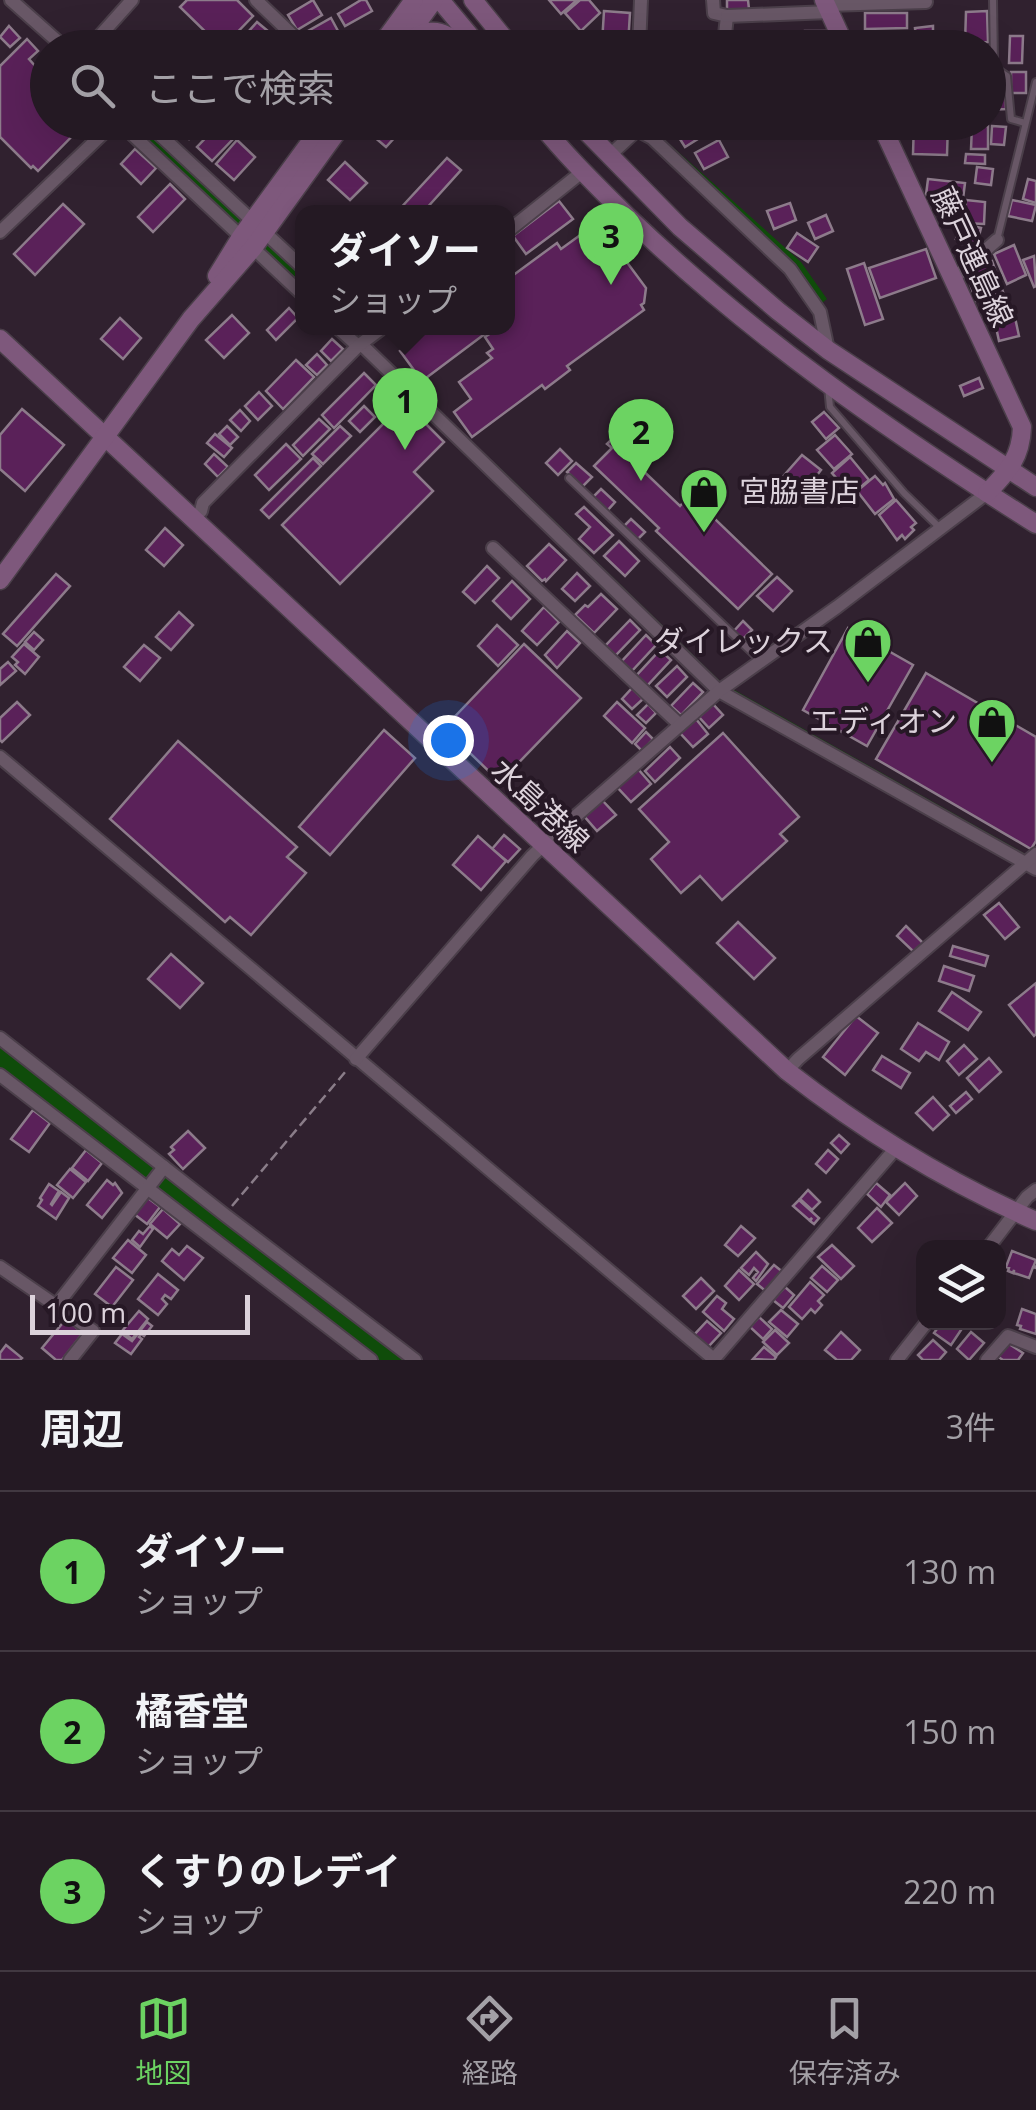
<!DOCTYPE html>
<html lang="ja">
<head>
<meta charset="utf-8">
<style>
  :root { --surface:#241923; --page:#302630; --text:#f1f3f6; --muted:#a3a0a6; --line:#413841; --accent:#6cd362 }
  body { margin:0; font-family:"Open Sans","Noto Sans JP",sans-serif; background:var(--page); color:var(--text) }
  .controls { position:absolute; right:30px; bottom:30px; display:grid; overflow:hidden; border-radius:20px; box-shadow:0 10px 40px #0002 }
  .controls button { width:90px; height:90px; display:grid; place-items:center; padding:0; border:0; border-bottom:2px solid var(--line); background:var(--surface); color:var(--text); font:50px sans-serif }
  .scale { position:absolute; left:30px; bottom:25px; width:220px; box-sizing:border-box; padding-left:10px; border:5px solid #dcd2db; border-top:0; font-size:28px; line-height:35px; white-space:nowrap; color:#dcd2db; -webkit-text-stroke:8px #261825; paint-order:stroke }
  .you { position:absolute; left:448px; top:740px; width:35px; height:35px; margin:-25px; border:8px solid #fff; border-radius:50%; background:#1a73e8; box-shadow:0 0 0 15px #1a73e833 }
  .badge { display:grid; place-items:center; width:65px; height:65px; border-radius:50%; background:var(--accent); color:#111; font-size:32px; font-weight:700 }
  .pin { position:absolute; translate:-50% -82px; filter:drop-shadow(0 2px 5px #0008) }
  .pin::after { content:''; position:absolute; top:52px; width:35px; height:30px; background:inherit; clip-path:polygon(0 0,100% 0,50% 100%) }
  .popup { position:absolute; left:295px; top:205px; width:220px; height:130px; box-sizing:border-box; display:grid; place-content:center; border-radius:20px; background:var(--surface); filter:drop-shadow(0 2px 8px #0005); font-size:32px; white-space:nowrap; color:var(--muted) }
  .popup b { font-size:38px; color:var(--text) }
  .popup::after { content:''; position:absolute; left:50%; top:100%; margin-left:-20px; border:20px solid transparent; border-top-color:var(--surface) }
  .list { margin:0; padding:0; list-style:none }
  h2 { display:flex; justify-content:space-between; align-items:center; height:130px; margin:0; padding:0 40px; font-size:42px }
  h2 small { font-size:32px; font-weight:400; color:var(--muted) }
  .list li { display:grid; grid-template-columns:65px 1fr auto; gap:30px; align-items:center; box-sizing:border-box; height:160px; padding:0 40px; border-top:2px solid var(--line) }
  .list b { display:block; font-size:38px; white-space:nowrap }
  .list p { margin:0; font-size:32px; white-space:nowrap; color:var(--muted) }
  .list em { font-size:32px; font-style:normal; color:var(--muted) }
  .icon { flex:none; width:55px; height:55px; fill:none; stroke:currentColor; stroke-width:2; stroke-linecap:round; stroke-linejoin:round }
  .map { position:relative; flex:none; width:1036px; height:1360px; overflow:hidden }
  .search { position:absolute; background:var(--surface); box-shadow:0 10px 40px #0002; left:30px; right:30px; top:30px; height:110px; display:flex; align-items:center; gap:25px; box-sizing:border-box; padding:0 35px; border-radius:55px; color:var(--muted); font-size:38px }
  .sheet { height:610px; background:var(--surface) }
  nav { display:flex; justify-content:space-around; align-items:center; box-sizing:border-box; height:140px; border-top:2px solid var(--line); background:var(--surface); font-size:28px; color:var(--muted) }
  nav a { display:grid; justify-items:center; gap:5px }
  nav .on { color:var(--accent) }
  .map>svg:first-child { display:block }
  .water { fill:#0f4c0a }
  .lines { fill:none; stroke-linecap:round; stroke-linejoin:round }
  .stream { stroke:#0f4c0a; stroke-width:5 }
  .river { stroke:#0f4c0a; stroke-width:28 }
  .building { fill:#5a2159; stroke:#8d7b8b; stroke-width:2.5 }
  .lane-casing { stroke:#4b3f4a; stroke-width:10 }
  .street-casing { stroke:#4b3f4a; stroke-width:16 }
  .secondary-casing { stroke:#4b3f4a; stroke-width:21 }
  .path { stroke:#8a7d89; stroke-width:2.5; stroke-dasharray:10 5; stroke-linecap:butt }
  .lane { stroke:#685766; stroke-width:6 }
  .street { stroke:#685766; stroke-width:12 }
  .secondary { stroke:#7e587c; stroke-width:18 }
  .labels { text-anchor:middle; stroke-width:8; stroke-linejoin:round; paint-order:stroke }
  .street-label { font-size:30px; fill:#dcd2db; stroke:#261825 }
  .poi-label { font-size:30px; fill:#dcd2db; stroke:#261825; text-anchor:end }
</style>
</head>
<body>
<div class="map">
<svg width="1036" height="1360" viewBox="0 0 1036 1360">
  <rect width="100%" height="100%" fill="#30212f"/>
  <g class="water">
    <polygon points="128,123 139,123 302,277 302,284"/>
    <polygon points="639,123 646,123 801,262 827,299 822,303 797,265 639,125"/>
    <polygon points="495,463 722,683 1036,860 1036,868 720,687 492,466"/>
  </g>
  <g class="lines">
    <polyline class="stream" points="0,1064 384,1360"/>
    <polyline class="river" points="0,1055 396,1360"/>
  </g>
  <g class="building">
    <polygon points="187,0 237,0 253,16 222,48 180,7"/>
    <polygon points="313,0 322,15 297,30 288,15"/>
    <polygon points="361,0 366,0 372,11 345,26 338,14"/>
    <polygon points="549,0 577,0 561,14"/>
    <polygon points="580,0 589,0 600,13 581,31 565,13"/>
    <polygon points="727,0 748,0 749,9 727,10"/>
    <polygon points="604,11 630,13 628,45 602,43"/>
    <polygon points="987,11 988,42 965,43 966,12"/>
    <polygon points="865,13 907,13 907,28 865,29"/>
    <polygon points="331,18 338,31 315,44 308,31"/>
    <polygon points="257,22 269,32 255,48 245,48 239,42"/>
    <polygon points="9,26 20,38 10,47 0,37"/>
    <polygon points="933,26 933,36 916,37 915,28"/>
    <polygon points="805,31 831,31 831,45 805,46"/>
    <polygon points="783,32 783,48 762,48 761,33"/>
    <polygon points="705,35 718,38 716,48 702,48"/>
    <polygon points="1010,36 1023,36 1022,63 1009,63"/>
    <polygon points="660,37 678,40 677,48 658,48"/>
    <polygon points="949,38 949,48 929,48 928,39"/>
    <polygon points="27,39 38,51 29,59 36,67 39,64 48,73 46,75 48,77 48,122 76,122 81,127 38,171 33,166 31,168 0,137 0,66"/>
    <rect x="1011" y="72" width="15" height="21"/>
    <polygon points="988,85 1005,85 1006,109 988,110"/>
    <polygon points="177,122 205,122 189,139 174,125"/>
    <polygon points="386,122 407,124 386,147 373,136"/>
    <polygon points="682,122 714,122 717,127 685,147 673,128"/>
    <polygon points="914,122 948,123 947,155 913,154"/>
    <polygon points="220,123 235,137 212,161 197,147"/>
    <polygon points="972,126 988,126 988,149 971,149"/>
    <polygon points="992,126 1006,127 1004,145 991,144"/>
    <polygon points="237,140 255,157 234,180 216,164"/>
    <polygon points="719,140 728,157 704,169 695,153"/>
    <polygon points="135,149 156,168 141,184 121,164"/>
    <polygon points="966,154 985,155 985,164 965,163"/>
    <polygon points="447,158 461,170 425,210 428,212 397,212"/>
    <polygon points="345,162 367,183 350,200 328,180"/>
    <polygon points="977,167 993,169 991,185 975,183"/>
    <polygon points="928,179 965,183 963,199 926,195"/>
    <polygon points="1028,179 1036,181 1036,203 1023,199"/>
    <polygon points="170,184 185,199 153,232 138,217"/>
    <polygon points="966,200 985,202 984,224 965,223"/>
    <polygon points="1012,200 1036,205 1032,221 1008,216"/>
    <polygon points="559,201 573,219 526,254 513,236"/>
    <polygon points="790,203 796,220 774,229 767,211"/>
    <polygon points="63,204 84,224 35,275 14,254"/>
    <polygon points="826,215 833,231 815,239 808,223"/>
    <polygon points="960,223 981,228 977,244 956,239"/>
    <polygon points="590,228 603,246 611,241 618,250 623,247 630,258 626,261 646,288 644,303 641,305 644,310 567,366 570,370 545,389 542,385 472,437 454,412 471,399 459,382 492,358 487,353 493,349 485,337 491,333 487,328 508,328 508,279 557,243 561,249"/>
    <polygon points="797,233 818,247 808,262 787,248"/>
    <polygon points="1014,245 1026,275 1007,284 994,254"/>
    <polygon points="926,249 936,278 880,298 869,268"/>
    <polygon points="1034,256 1036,286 1034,287 1023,260"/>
    <polygon points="992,261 1003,292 976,301 965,269"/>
    <polygon points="864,263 883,319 865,325 847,269"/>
    <polygon points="289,308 298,318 276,340 267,330"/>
    <polygon points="1014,313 1019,336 999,341 994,318"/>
    <polygon points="232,315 249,333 224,358 206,340"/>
    <polygon points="120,318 141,338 123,359 101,339"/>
    <polygon points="430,328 434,333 442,328 482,328 486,333 422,381 400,351"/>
    <polygon points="332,339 343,349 331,361 321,351"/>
    <polygon points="317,354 327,365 317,375 306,365"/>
    <polygon points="296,360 314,377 283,409 266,391"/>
    <polygon points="364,373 376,385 334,428 322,415"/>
    <polygon points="979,378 983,388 964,396 960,386"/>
    <polygon points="259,392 272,406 258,420 245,406"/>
    <polygon points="364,406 375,417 360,432 349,421"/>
    <polygon points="410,408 444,442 414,472 433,491 340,584 282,525 398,409 403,414"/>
    <polygon points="22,409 64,445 25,491 0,469 0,435"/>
    <polygon points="240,410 250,421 241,431 230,420"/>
    <polygon points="824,412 839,428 826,439 812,422"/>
    <polygon points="319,419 330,429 303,456 293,445"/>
    <polygon points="227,426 238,437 230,445 219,434"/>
    <polygon points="340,426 351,436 323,464 312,454"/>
    <polygon points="215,434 232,448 224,457 207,443"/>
    <polygon points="835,435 852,454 834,469 817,450"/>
    <polygon points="611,440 680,506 690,495 772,574 738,609 656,531 659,528 594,466 612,448 607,444"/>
    <polygon points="286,444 301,459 269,490 255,475"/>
    <polygon points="560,449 572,461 558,475 546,463"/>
    <polygon points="214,454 228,467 218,477 205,464"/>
    <polygon points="802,455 821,470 800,497 779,481"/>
    <polygon points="850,457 869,480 851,495 832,473"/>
    <polygon points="313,458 321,466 269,518 261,510"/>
    <polygon points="576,463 592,477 582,487 567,472"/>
    <polygon points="875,476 883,485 885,483 894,499 875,514 857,491"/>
    <polygon points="601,489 615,502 607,511 593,497"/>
    <polygon points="896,500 916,523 911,527 914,530 905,539 902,535 897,540 879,515"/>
    <polygon points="584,507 613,535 594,553 579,539 590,527 576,514"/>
    <polygon points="631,519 645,532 637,540 623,527"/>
    <polygon points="165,528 183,545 164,566 146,550"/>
    <polygon points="619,541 639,561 625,576 604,556"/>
    <polygon points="549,544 566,560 546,581 545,579 542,581 527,566"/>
    <polygon points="487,566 499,578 475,603 463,592"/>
    <polygon points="577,573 590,586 575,601 562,589"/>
    <polygon points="56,574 70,586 17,646 3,634"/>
    <polygon points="777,577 792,591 773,611 757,596"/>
    <polygon points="512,581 530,599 511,619 493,601"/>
    <polygon points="601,594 617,609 594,633 575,615 585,605 588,607"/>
    <polygon points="544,607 559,622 537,645 522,631"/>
    <polygon points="179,612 193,625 171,650 156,637"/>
    <polygon points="630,620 640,630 615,656 605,646"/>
    <polygon points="743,621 752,630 741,641 733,632"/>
    <polygon points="497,625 518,645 498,666 478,646"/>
    <polygon points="848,628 913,665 867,746 803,710"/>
    <polygon points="567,631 580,643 557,668 545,655"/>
    <polygon points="34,632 43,640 34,650 25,642"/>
    <polygon points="646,635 656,645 631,672 621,662"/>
    <polygon points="24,644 39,657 25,674 15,665 18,662 12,657"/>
    <polygon points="524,644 581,698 500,782 444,728"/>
    <polygon points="144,645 160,658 140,681 124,667"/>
    <polygon points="660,650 671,660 646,687 635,677"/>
    <polygon points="8,662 16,671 0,685 0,669"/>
    <polygon points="677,666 687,677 667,697 656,686"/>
    <polygon points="926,673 1036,737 1036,841 1031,849 876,759"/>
    <polygon points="693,683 703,692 681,715 671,706"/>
    <polygon points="632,688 643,699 632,709 622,699"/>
    <polygon points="17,702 30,715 2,742 0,740 0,718"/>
    <polygon points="617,702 645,728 632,743 604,716"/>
    <polygon points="648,704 656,713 646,723 637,715"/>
    <polygon points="713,704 723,715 709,728 699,717"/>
    <polygon points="696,719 708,734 693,747 680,733"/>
    <polygon points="384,730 415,758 330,855 299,827"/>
    <polygon points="646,732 653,739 642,751 635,744"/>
    <polygon points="723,733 799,817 780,834 787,841 722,900 700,876 681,893 651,859 669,842 639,809"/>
    <polygon points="178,741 297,847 287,857 306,873 251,935 230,917 225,922 110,819"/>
    <polygon points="670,747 680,758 655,782 645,771"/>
    <polygon points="638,769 651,784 631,802 617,787"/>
    <polygon points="602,800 616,815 597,831 584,816"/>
    <polygon points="504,835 520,849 508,862 492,849"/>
    <polygon points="478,836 506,861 481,890 453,865"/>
    <polygon points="999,903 1019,927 1005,939 984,915"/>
    <polygon points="738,922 775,958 754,979 717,943"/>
    <polygon points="906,926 924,944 915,953 897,936"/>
    <polygon points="953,946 988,956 985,966 950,956"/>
    <polygon points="171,954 203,983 180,1008 148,979"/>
    <polygon points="944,966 974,976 969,991 939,981"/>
    <polygon points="1036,983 1036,1034 1034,1036 1009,1005"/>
    <polygon points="952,992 981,1012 968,1030 939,1011"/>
    <polygon points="856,1016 878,1033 845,1075 823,1057"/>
    <polygon points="918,1023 949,1042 939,1060 926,1052 919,1061 901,1049"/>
    <polygon points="964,1045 977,1059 959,1075 947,1061"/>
    <polygon points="882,1056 910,1073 901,1088 873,1070"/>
    <polygon points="989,1058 1001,1072 979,1092 967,1078"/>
    <polygon points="966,1092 972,1099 956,1113 950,1106"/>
    <polygon points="933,1097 949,1115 933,1130 916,1113"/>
    <polygon points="33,1110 50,1123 29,1152 11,1139"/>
    <polygon points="188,1131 205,1148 183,1169 169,1154 174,1150 171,1147"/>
    <polygon points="839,1135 849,1144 841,1153 831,1143"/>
    <polygon points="86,1150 102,1163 88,1181 72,1168"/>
    <polygon points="828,1150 838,1159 826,1173 816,1164"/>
    <polygon points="70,1169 86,1182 73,1198 57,1185"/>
    <polygon points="107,1180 113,1185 115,1183 122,1193 102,1218 87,1205"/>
    <polygon points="876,1183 890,1195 881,1207 867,1194"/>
    <polygon points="905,1183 917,1196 899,1215 886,1202"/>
    <polygon points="49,1184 59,1191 51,1204 52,1205 61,1192 69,1198 56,1219 38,1206 42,1200 40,1198"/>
    <polygon points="808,1190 820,1202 812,1210 800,1199"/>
    <polygon points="148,1198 160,1207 147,1224 134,1214"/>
    <polygon points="799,1200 819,1218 814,1224 810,1221 812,1218 809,1220 793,1206"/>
    <polygon points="877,1208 892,1223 872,1242 858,1228"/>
    <polygon points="163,1209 180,1224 167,1238 150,1224"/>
    <polygon points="150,1226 153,1229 140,1247 132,1240 139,1231 143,1234"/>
    <polygon points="741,1226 755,1238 738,1256 725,1245"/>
    <polygon points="128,1240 146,1255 132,1273 113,1258"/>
    <polygon points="832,1245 854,1266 841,1279 818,1257"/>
    <polygon points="187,1246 203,1258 184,1280 162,1261 172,1249 179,1255"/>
    <polygon points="1012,1251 1036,1260 1034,1265 1036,1268 1033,1267 1029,1278 1014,1273 1014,1270 1013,1273 1008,1271 1009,1268 1006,1267"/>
    <polygon points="756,1252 768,1264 756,1281 753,1278 758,1272 754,1268 749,1275 741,1268"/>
    <polygon points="774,1265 784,1273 767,1292 757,1284"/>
    <polygon points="822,1266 838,1280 827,1292 811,1278"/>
    <polygon points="116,1267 133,1280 112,1307 95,1294"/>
    <polygon points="739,1270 754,1284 739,1300 725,1286"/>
    <polygon points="158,1274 178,1290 171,1299 165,1295 162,1299 167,1304 158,1315 138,1299"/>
    <polygon points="701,1278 714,1291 696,1309 683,1296"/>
    <polygon points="810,1282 824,1295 818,1301 822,1305 815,1313 811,1309 802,1319 789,1307"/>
    <polygon points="785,1287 794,1295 783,1308 773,1300"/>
    <polygon points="717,1296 726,1303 722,1309 734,1319 724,1331 703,1312"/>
    <polygon points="1022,1309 1036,1314 1036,1334 1020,1329 1021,1326 1017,1325"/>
    <polygon points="781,1310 798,1324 787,1337 769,1322"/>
    <polygon points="139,1311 148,1319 132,1339 122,1331"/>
    <polygon points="759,1317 772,1329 763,1339 750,1327"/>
    <polygon points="66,1319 83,1333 62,1360 56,1360 42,1348"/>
    <polygon points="707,1321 721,1333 708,1347 694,1335"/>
    <polygon points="147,1322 152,1326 144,1336 141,1334 139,1337 142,1339 131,1354 115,1343 122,1334 132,1341"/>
    <polygon points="942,1322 965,1324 951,1345 934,1333"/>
    <polygon points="775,1330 789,1343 777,1355 763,1342"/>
    <polygon points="841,1332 860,1350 851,1360 837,1360 825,1350"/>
    <polygon points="971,1332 984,1343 969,1360 957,1349"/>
    <polygon points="933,1340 946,1352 939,1360 923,1360 918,1355"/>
    <polygon points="1006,1342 1023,1353 1018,1360 1003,1360 997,1356"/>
    <polygon points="6,1345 22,1358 20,1360 0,1360 0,1353"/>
    <polygon points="764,1347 776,1357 774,1360 753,1359"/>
  </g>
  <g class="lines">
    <g class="lane-casing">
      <g id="lane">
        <polyline points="993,0 994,63 998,70 1007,76 1011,119 1025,123"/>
        <polyline points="997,240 1036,82"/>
        <polyline points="828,387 830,407 904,493 939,527"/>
        <polyline points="569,478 761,661"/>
      </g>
    </g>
    <g class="street-casing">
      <g id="street">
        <polyline points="11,0 65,48"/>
        <polyline points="256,0 306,48"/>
        <polyline points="713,0 714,13 727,16 724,44"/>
        <polyline points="827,5 926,2"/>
        <polyline points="727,16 830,12"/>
        <polyline points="89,48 132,0"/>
        <polyline points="639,48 641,0"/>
        <polyline points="119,122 302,294"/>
        <polyline points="146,122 302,267"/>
        <polyline points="637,130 652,138 790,269 820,312 828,350"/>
        <polyline points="609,156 637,130 637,125"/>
        <polyline points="508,231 582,172"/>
        <polyline points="0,232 115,122"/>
        <polyline points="952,280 997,240"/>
        <polyline points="338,328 358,346"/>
        <polyline points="361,344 719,691 1036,869"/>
        <polyline points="193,519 201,511 203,503 358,346 382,328"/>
        <polyline points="493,548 680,725"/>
        <polyline points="0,757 715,1360"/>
        <polyline points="0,1038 225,1215 415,1360"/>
        <polyline points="356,1059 532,856 553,836 719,691 837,607 987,493"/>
        <polyline points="787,1071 798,1059 1036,854"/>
        <polyline points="0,1075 371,1360"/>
        <polyline points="988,1248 1027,1197 1036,1190"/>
        <polyline points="0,1267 93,1331 70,1360"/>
        <polyline points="56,1306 164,1167"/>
        <polyline points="714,1359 896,1148"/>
        <polyline points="897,1360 927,1322"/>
        <polyline points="987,1360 1008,1336 1036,1347"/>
      </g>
    </g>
    <g class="secondary-casing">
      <g id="secondary">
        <polyline points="440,0 480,48"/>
        <polyline points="473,0 512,48"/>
        <polyline points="824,0 846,48"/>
        <polyline points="405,40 434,0"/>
        <path d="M400 47C424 30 439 23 462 48"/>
        <polyline points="379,48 414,0"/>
        <path d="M539 122C566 156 597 186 628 217 751 336 892 433 1036 524"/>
        <polyline points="577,122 680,227 778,311 828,350 1036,487"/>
        <path d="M880 122 1022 427C1021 458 1008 471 987 493"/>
        <polyline points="217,276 241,237 325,122"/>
        <path d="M0 339 787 1071C864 1131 947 1182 1036 1221"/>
        <polyline points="0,580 191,319 253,248 344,122"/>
      </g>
    </g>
    <polyline class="path" points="232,1206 346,1071"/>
    <use href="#lane" class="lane"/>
    <use href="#street" class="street"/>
    <use href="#secondary" class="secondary"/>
  </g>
  <defs>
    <g id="shop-pin" transform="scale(2.5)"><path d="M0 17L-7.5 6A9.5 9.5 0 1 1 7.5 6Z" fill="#6cd362" stroke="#261825"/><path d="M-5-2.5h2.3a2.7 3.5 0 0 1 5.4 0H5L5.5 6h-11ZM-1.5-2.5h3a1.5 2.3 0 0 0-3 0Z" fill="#111"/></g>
  </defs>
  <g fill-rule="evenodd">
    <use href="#shop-pin" x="704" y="492"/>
    <use href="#shop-pin" x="868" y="642"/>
    <use href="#shop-pin" x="992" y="722"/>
  </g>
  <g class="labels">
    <g class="street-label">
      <text transform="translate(972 257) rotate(65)" y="10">藤戸連島線</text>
      <text transform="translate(540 806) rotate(43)" y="10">水島港線</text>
    </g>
    <g class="poi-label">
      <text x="739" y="502" text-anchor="start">宮脇書店</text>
      <text x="833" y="652">ダイレックス</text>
      <text x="957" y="732">エディオン</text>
    </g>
  </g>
</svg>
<div class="controls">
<button><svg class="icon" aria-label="layers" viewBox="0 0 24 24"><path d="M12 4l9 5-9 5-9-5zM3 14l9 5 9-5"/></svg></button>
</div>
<div class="scale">100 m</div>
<div class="you"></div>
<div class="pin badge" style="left:405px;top:450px">1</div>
<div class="popup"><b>ダイソー</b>ショップ</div>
<div class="pin badge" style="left:641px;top:481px">2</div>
<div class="pin badge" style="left:611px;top:285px">3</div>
<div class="search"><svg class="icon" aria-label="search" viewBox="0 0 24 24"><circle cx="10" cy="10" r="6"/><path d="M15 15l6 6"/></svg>ここで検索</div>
</div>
<section class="sheet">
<h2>周辺<small>3件</small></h2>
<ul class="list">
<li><span class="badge">1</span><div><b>ダイソー</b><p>ショップ</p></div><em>130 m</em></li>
<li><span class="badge">2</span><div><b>橘香堂</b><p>ショップ</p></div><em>150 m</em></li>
<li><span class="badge">3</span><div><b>くすりのレデイ</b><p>ショップ</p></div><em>220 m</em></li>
</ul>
</section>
<nav>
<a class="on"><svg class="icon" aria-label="map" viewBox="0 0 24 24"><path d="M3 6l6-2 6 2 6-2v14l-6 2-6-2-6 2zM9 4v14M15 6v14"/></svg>地図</a>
<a><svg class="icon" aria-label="directions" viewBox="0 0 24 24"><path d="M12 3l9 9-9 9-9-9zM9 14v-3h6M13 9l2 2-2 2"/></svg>経路</a>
<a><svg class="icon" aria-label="saved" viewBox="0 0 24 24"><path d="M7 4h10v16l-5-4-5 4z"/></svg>保存済み</a>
</nav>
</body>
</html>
